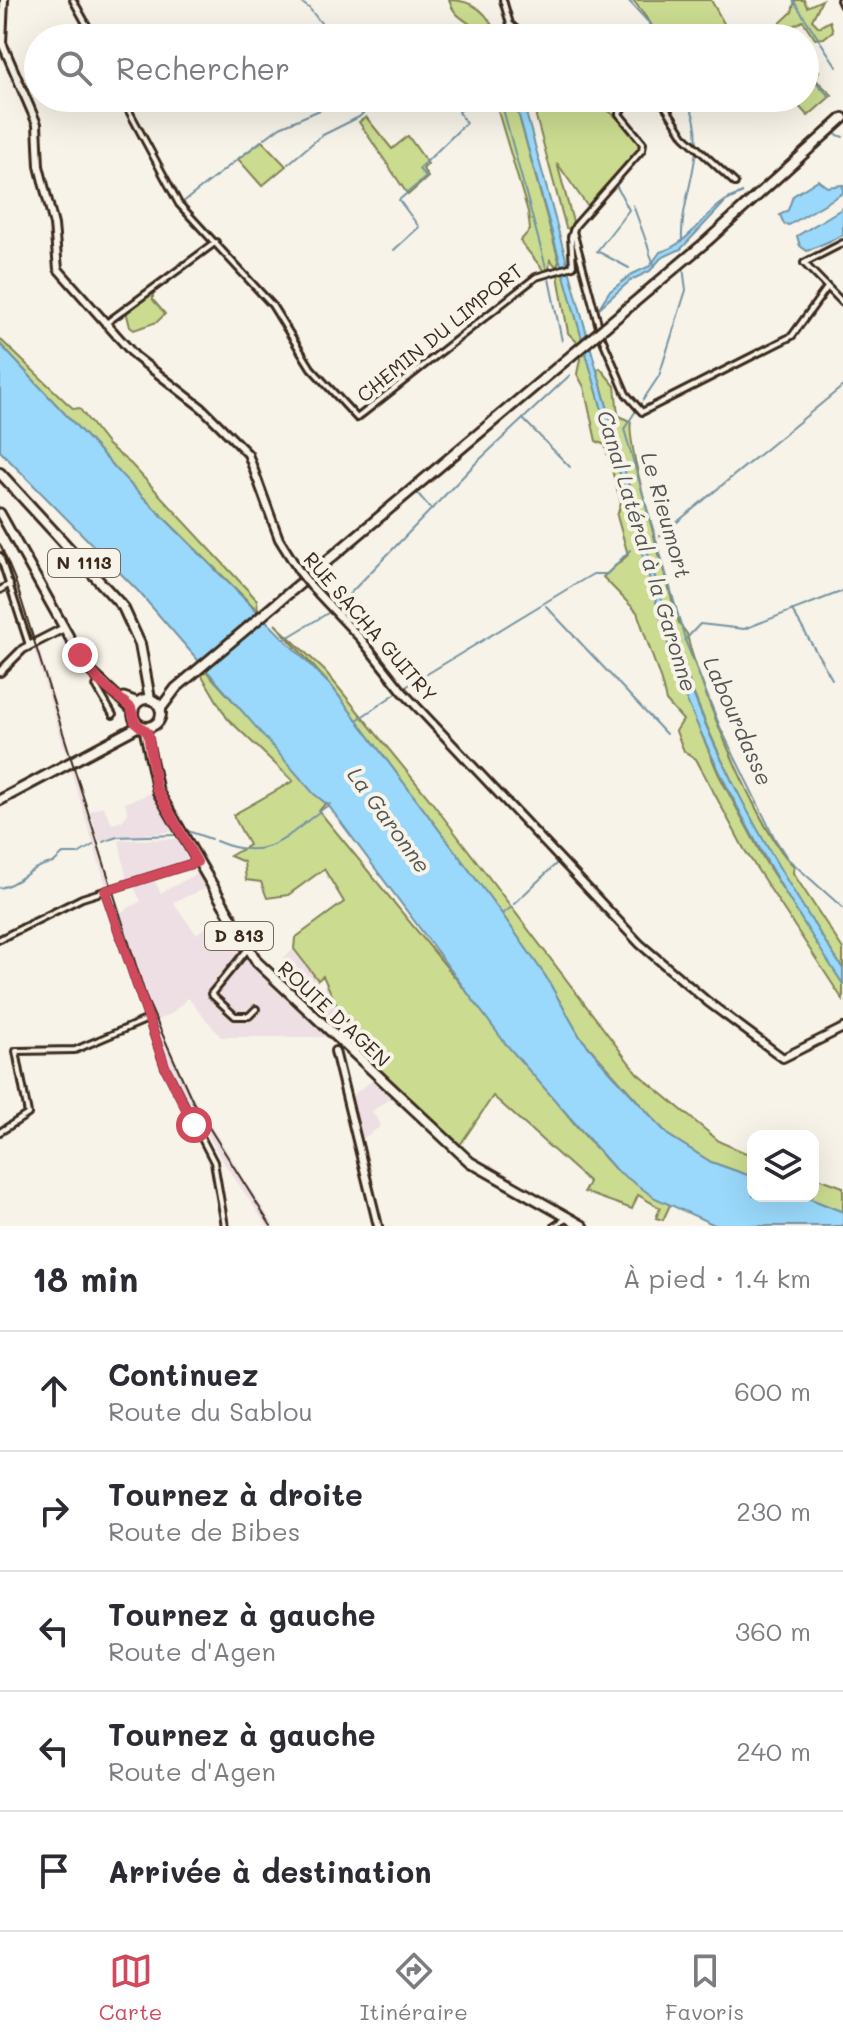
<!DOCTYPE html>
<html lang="fr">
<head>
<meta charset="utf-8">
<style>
  :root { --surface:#fff; --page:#f2f2f3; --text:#2b2b33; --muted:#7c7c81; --line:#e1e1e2; --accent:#d1495b }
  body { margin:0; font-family:Mali,sans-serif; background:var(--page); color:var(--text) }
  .controls { position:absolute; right:24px; bottom:24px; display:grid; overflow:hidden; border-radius:16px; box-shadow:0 8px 32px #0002 }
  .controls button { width:72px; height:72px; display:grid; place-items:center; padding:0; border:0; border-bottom:2px solid var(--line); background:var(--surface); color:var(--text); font:40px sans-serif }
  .stop { position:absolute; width:24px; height:24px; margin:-18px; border:6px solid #d1495b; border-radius:50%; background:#fff }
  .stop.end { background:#d1495b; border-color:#fff; box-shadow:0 2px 8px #0008 }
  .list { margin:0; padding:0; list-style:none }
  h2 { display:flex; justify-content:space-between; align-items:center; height:104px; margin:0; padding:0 32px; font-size:34px }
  h2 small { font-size:26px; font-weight:400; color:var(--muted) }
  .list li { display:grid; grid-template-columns:52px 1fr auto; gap:24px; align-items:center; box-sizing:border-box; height:120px; padding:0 32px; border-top:2px solid var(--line) }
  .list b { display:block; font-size:30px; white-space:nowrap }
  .list p { margin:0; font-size:26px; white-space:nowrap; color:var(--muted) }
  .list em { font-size:26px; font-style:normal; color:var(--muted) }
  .icon { flex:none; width:44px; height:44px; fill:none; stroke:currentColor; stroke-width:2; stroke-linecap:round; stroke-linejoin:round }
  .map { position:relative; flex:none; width:843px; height:1226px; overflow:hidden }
  .search { position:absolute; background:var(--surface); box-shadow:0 8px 32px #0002; left:24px; right:24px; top:24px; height:88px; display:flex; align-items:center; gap:20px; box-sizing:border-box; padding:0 28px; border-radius:44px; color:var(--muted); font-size:30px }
  .sheet { height:704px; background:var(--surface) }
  nav { display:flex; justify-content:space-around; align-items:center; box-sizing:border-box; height:112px; border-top:2px solid var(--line); background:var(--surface); font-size:22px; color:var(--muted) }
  nav a { display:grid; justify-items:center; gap:4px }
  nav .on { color:var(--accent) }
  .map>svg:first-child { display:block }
  .built { fill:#eddfe3 }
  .green { fill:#cbdb90; stroke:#838257; stroke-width:2 }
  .water { fill:#9ad9fb; stroke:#7493a3; stroke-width:2 }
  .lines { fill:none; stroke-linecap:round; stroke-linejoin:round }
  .stream { stroke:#7493a3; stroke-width:2 }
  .minor-casing { stroke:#3b2a1e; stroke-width:10 }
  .tertiary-casing { stroke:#3b2a1e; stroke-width:12 }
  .secondary-casing { stroke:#3b2a1e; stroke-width:13 }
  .primary-casing { stroke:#3b2a1e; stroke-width:14 }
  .minor { stroke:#f7f3e8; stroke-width:4 }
  .tertiary { stroke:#f7f3e8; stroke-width:6 }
  .secondary { stroke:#f7f3e8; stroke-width:7 }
  .primary { stroke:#f7f3e8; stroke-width:8 }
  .rail { stroke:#3b2a1e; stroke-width:2 }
  .tertiary-bridge-casing { stroke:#3b2a1e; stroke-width:12; stroke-linecap:butt }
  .primary-bridge-casing { stroke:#3b2a1e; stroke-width:14; stroke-linecap:butt }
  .tertiary-bridge { stroke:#f7f3e8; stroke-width:6 }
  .primary-bridge { stroke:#f7f3e8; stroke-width:8 }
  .route { stroke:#d1495b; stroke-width:10 }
  .labels { text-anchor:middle; stroke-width:8; stroke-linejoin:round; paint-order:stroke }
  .shield { fill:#f7f3e8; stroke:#73665b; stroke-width:2 }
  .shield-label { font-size:18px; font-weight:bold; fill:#3b2a1e }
  .street-label { font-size:20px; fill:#3b2a1e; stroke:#f7f3e8 }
  .water-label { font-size:22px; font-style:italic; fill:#535655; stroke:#f7f3e8 }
</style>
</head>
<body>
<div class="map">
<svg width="843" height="1226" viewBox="0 0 843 1226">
  <rect width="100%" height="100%" fill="#f7f3e8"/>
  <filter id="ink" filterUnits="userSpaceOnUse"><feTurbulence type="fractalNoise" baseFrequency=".0125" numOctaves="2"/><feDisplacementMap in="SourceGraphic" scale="16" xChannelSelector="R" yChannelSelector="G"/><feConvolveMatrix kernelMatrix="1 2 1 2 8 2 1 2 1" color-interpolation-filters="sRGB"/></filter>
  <g filter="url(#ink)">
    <g class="built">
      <polygon points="37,643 88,811 112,887 107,889 33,646"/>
      <polygon points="152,793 173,831 99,841 90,811 103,806 112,824 122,821 128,814 125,803"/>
      <polygon points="178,839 196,870 153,878 161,893 198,873 207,888 173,902 196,934 223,916 254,966 262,974 270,969 283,981 290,973 283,958 294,949 318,980 302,995 306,1003 308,1005 327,985 348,1030 328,1037 221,1037 188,998 171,1014 157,1020 191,1094 274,1226 267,1226 222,1160 174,1075 142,996 108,891 113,890 120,913 141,901 133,885 127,882 119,840"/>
      <polygon points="374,1079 393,1097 372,1111 381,1126 362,1139 349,1098"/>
    </g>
    <g class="green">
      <path d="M449 0C475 0 490 14 497 38H482C472 18 456 23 449 0Z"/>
      <polygon points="633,0 711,0 732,38 656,38 651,24"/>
      <polygon points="795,0 804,0 807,7 822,0 812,20 819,27 830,21 833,31 824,38 815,39 803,21 768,38 756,38 774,29 792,12"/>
      <polygon points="819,71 816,80 832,95 808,116 793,100 805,98 805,74"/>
      <polygon points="494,98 514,98 559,261 557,267 550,260 549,269 544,271 520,241 530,230 528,212"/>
      <path d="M531 98H567L570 102 573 98C602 98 626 123 640 147L627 167 588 207 557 163 573 222 570 229 566 228Z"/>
      <polygon points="366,117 392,149 408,136 428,164 423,169 428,177 408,195 359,122"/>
      <polygon points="262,141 286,166 262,186 238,159"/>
      <polygon points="563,271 678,679 719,775 765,861 843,984 843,1000 744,849 696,759 684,751 676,731 683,720 666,701 661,681 637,612 603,577 628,555 617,516 621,503 605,445 596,441 584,387 577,374 580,359 578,343 568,333 558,275"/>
      <polygon points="153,291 153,300 165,314 157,322 134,330 130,327 126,311"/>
      <polygon points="0,339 67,403 74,409 79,408 108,445 131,464 257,600 258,611 132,486 0,344"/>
      <path d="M600 368 615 386 618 415 631 422C625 442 670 593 679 623L687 634C696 680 761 837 794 866L793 873 843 949V969C796 898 751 826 716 747 662 627 632 496 597 370Z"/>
      <polygon points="275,624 325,671 431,801 637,1073 720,1142 753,1156 753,1177 711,1162 668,1135 580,1037 546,977 502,914 332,687"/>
      <polygon points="205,670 326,803 319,811 579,1129 615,1169 670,1205 663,1220 656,1218 660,1208 638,1195 632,1209 584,1192 589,1182 493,1096 460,1145 350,1043 344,1032 348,1029 323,976 318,980 294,949 295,938 344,902 324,869 288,895 267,898 261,882 246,880 244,862 230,856 249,845 233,815 293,781 227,718 201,674"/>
      <polygon points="813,1176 843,1187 843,1212 803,1196 813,1196"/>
    </g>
    <g class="water">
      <path d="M514 98H522C556 223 590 346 625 472 652 565 675 660 716 748 752 826 796 898 843 969V984C778 886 722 788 678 679Z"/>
      <polygon points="818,180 827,187 843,185 843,193 789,225 784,224 780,215 788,210 793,196"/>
      <path d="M743 193 726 201 681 249 661 258 650 271 631 280 598 309 609 292 632 274 650 266 660 252C696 242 707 202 743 193Z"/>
      <polygon points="843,208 843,235 807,251 800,246 797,236"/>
      <polygon points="0,344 132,486 332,687 502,914 546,977 580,1037 605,1066 668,1135 711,1162 753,1177 753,1196 803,1196 843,1212 843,1226 717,1226 655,1198 615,1169 505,1043 328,805 314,794 138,591 0,451"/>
    </g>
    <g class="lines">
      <g class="stream">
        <polyline points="298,0 309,8 333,38"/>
        <polyline points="628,0 650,24 655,38"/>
        <polyline points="793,0 837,67"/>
        <polyline points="815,81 829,96"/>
        <polyline points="500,98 547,271"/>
        <polyline points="264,139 280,127 348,98"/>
        <polyline points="816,148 835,134 843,137"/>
        <polyline points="288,164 321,136 359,117 378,100"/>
        <polyline points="616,185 629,210 597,251 629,268"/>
        <polyline points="182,203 261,141"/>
        <polyline points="633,205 650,252"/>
        <path d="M682 241C680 193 713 143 686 98"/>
        <polyline points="394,250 419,227 399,200 426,177 419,169 466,123 459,112 473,98"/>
        <polyline points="650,254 654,264"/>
        <polyline points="548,274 562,341"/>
        <polyline points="643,400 659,376 686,290 683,267"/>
        <polyline points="641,403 624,429 685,639"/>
        <polyline points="523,419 570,467"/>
        <polyline points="419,495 431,509"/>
        <polyline points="660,536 843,386"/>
        <polyline points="576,584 593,574 607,574 630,550"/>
        <polyline points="843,591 744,629 700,624 685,640 721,729 775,839 788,859 843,908"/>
        <polyline points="546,606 666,734"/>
        <polyline points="336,608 476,463 570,375"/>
        <polyline points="792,610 832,679"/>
        <polyline points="285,639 328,613"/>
        <polyline points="404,688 574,585"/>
        <polyline points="357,720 398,692"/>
        <polyline points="185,830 211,839"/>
        <path d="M216 841C272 865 287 833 330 804"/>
        <polyline points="103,842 117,837 176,835"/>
        <path d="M0 888C22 883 31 865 53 863L63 854H78L93 845"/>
        <polyline points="514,904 558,862"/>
        <polyline points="503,913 512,907"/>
      </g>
      <g class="minor-casing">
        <g id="minor">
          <polyline points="73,0 94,38"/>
          <polyline points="503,0 510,24 526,38"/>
          <polyline points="840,0 843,6"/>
          <polyline points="122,98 179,204 272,305 311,368 357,418 536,277 573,266 571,237 575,226 642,150 643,143 619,114 625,104"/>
          <polyline points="619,98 627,104 645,98"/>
          <polyline points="660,98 684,136 735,183"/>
          <polyline points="573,231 602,338 626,394 642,412 792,336 826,289"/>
          <polyline points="843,243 804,263 843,303"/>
          <polyline points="105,324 216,242"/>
          <polyline points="0,556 29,645"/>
          <polyline points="0,590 10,584"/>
          <polyline points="99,681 96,686 113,715"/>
          <polyline points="105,891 165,1067 214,1162 225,1226"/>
          <polyline points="0,939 82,898 197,862"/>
          <polyline points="247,950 211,994 235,1016 249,1016 256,1009"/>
          <polyline points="0,1132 28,1114 16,1051 75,1050 148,1019"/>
          <polyline points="555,1226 567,1218"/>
        </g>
      </g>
      <g class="tertiary-casing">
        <g id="tertiary">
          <polyline points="4,0 2,43 37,124 39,166 54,225 58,269 135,356 202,408 248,454 279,539 299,571"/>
          <polyline points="311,586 361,639 403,692 640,944 708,1002 783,1058 843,1028"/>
          <polyline points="0,672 23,649 64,628"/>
          <polyline points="335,1051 378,1226"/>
        </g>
      </g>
      <g class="secondary-casing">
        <g id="secondary">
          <polyline points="0,513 86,667 133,711"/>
          <polyline points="124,697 138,702"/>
        </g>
      </g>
      <g class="primary-casing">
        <g id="primary">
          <polyline points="605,327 707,241 843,118"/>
          <polyline points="0,473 123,607 140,644 150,699"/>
          <circle cx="147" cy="713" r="14"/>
          <polyline points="161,708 176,688 566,360"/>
          <polyline points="144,727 158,792 257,962 470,1162 583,1226"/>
          <polyline points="0,800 139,726"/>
        </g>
      </g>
      <use href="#minor" class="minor"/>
      <use href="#tertiary" class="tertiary"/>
      <use href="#secondary" class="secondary"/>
      <use href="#primary" class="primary"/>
      <polyline class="rail" points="0,544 15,580 147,1000 193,1102 271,1226"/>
      <g class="tertiary-bridge-casing">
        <polyline id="tertiary-bridge" points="299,571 311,586"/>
      </g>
      <g class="primary-bridge-casing">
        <polyline id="primary-bridge" points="566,360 605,327"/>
      </g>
      <use href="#tertiary-bridge" class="tertiary-bridge"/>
      <use href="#primary-bridge" class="primary-bridge"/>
    </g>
  </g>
  <g class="lines" filter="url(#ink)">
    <polyline class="route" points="80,655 99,681 131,708 135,722 148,733 156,788 197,862 105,891 165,1067 194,1125"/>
  </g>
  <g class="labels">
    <g class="shield">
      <rect x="48" y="549" width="72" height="28" rx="6"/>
      <rect x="205" y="922" width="68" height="28" rx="6"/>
    </g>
    <g class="shield-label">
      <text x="84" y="569">N 1113</text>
      <text x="239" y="942">D 813</text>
    </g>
    <g class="street-label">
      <text transform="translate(440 333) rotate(-39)" y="7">CHEMIN DU LIMPORT</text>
      <text transform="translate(370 627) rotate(49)" y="7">RUE SACHA GUITRY</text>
      <text transform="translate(334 1014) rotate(43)" y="7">ROUTE D'AGEN</text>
    </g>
    <g class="water-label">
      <text transform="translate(666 515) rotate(74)" y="8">Le Rieumort</text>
      <text transform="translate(647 551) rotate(73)" y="8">Canal Latéral à la Garonne</text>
      <text transform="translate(738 721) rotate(66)" y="8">Labourdasse</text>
      <text transform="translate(389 820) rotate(54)" y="8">La Garonne</text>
    </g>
  </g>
</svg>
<div class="controls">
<button><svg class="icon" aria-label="layers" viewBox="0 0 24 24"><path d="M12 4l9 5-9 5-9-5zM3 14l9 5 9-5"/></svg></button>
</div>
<div class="stop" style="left:194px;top:1125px"></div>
<div class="stop end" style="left:80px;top:655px"></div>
<div class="search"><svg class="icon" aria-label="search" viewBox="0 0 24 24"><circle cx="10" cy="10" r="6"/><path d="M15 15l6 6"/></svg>Rechercher</div>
</div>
<section class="sheet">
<h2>18 min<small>À pied · 1.4 km</small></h2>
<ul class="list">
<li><svg class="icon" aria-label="ahead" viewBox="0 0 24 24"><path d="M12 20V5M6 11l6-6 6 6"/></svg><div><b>Continuez</b><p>Route du Sablou</p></div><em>600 m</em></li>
<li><svg class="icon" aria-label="right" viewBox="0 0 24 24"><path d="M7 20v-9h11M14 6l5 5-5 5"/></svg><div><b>Tournez à droite</b><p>Route de Bibes</p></div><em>230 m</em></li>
<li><svg class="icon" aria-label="left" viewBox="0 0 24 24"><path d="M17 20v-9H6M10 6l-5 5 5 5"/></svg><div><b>Tournez à gauche</b><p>Route d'Agen</p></div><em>360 m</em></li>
<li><svg class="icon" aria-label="left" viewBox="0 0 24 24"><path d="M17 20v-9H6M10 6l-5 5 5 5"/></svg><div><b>Tournez à gauche</b><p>Route d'Agen</p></div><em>240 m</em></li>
<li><svg class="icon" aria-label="arrive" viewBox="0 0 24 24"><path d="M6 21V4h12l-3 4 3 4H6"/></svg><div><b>Arrivée à destination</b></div></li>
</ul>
</section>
<nav>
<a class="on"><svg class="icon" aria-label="map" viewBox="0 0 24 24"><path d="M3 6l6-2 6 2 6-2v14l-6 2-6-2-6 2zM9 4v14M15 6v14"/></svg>Carte</a>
<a><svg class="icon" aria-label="directions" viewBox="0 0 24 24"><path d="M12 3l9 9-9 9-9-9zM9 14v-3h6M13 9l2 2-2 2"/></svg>Itinéraire</a>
<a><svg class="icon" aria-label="saved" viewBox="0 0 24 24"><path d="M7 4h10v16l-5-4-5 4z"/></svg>Favoris</a>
</nav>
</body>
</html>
